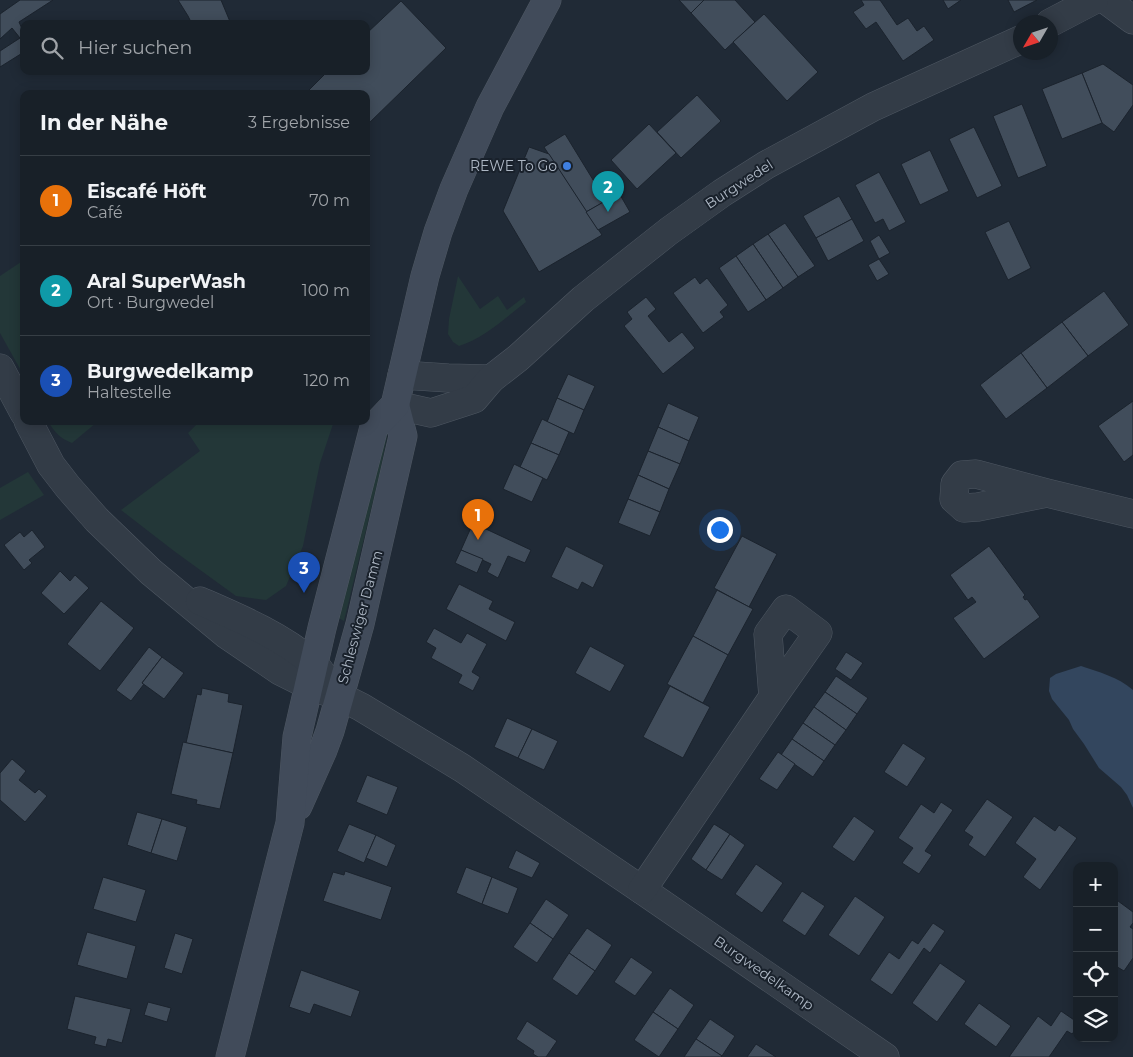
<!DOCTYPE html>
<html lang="de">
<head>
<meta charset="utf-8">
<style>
  :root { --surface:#182028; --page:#212830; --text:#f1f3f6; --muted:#9fa3a8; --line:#363e45; --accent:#2563eb }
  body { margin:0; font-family:Montserrat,sans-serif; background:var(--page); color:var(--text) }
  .controls { position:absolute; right:15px; bottom:15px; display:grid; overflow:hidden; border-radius:10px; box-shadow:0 2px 12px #0003 }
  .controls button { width:45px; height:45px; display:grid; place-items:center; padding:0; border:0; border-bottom:1px solid var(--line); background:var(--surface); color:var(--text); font:25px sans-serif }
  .compass { position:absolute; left:1013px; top:15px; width:45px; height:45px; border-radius:50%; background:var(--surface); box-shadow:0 2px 12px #0003; rotate:231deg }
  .you { position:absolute; left:719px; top:529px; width:18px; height:18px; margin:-12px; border:4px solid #fff; border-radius:50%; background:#1a73e8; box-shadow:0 0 0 8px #1a73e833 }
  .badge { display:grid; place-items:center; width:32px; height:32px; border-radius:50%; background:var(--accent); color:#fff; font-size:16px; font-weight:700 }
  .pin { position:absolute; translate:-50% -41px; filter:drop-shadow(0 1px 2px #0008) }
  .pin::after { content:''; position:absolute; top:26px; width:18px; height:15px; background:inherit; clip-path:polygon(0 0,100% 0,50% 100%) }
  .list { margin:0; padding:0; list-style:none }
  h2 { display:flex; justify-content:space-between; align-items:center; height:65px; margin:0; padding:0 20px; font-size:21px }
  h2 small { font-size:16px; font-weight:400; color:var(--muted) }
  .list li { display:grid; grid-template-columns:32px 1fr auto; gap:15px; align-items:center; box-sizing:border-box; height:90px; padding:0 20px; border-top:1px solid var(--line) }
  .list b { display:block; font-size:19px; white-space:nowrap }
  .list p { margin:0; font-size:16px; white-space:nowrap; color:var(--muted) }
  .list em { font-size:16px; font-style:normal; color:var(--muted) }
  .icon { flex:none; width:28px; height:28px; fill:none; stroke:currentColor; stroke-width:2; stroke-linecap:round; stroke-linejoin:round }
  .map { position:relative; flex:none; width:1133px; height:1057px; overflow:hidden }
  .search { position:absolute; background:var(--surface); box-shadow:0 2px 12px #0003; left:20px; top:20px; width:350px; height:55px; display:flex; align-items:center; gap:12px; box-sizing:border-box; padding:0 18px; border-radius:10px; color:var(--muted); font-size:19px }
  .panel { position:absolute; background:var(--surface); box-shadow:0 2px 12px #0003; left:20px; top:90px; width:350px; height:335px; border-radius:10px }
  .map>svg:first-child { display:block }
  .green { fill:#233738 }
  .water { fill:#33465e }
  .building { fill:#414d5b; stroke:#1b232d }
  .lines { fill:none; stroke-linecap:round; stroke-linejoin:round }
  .street-casing { stroke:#4e5762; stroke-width:29 }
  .secondary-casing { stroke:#4e5762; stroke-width:29 }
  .street { stroke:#333c47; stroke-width:28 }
  .secondary { stroke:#414b5a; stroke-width:28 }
  .shop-dot { fill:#3f7fe0; stroke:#19212b; stroke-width:2 }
  .labels { text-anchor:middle; stroke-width:4; stroke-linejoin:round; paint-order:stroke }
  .poi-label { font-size:14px; fill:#adb7c4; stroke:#19212b; text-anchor:end }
  .street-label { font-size:14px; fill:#adb7c4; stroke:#19212b }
</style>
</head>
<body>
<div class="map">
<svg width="1133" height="1057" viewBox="0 0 1133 1057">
  <rect width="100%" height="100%" fill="#202a36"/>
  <g class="green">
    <polygon points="24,260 24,376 0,333 0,276"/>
    <path d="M458 276 480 309 498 296 507 310 524 297 526 302C505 318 484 338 459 346L453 342 448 334 449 319Z"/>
    <polygon points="391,416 380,472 344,621 337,617"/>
    <path d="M48 421H96V423L72 443C61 439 54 432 48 421Z"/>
    <polygon points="200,421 334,421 320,463 303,546 286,586 266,600 236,596 174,551 121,510 200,451 188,433"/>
    <polygon points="28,472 44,495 0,520 0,488"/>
  </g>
  <path class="water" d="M1081 666C1099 672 1118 677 1133 690V808L1127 795 1121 787 1099 768 1084 744 1073 729 1069 720 1052 699 1049 691 1050 678 1056 674Z"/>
  <g class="building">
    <polygon points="20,0 53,0 19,22 24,33 24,52 0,67 0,51 20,38 12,28 0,39 0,14"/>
    <polygon points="178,0 221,0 231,24 192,24 188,16"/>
    <polygon points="679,0 704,0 691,13"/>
    <polygon points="704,0 735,0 755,22 725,50 691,13"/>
    <polygon points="861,0 880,0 897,25 908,18 917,31 924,26 934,40 903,61 876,22 866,29 853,12 864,5"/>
    <polygon points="943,0 961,0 948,9"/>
    <polygon points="1008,0 1037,0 1014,12"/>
    <polygon points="401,1 446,48 366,126 366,94 305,94 328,71 366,71 366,34"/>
    <polygon points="764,14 818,72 787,101 733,42"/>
    <polygon points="1103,64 1133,85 1133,105 1114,132 1102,123 1082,73"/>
    <polygon points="1082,73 1102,123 1062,139 1042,89"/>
    <polygon points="697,95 721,121 681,158 657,132"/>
    <polygon points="1022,104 1047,166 1018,178 993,116"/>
    <polygon points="649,124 676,153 637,189 611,160"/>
    <polygon points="974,127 1002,186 977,198 949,139"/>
    <polygon points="565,134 606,201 586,212 544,147"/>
    <polygon points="529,147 549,154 602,235 539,272 503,211"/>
    <polygon points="930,150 949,191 920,205 901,164"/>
    <polygon points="879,172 906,222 889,231 883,219 875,223 855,185"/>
    <polygon points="619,193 630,212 598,230 586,212"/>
    <polygon points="839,196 852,219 816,238 803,216"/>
    <polygon points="852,219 864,241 828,261 816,238"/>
    <polygon points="1009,221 1031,268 1008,280 985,232"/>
    <polygon points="785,223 815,266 798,277 768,234"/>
    <polygon points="768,234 798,277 783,288 753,244"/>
    <polygon points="879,235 890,253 879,259 870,241"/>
    <polygon points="753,244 783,288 766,300 736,256"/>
    <polygon points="736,256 766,300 748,312 719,268"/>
    <polygon points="879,259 889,274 877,281 868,265"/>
    <polygon points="695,277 700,284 707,278 728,305 720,312 724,317 703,333 673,293"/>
    <polygon points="1104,291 1129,325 1088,356 1062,322"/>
    <polygon points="646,297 656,309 648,316 669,342 682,332 695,348 663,374 624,326 632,319 627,312"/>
    <polygon points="1062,322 1088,356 1047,388 1021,353"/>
    <polygon points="1021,353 1047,388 1006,419 980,385"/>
    <polygon points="568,374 595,386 584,410 557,398"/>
    <polygon points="557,398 584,410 574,434 547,422"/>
    <polygon points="1133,401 1133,455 1124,462 1098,426"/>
    <polygon points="668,403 699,417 689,441 658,427"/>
    <polygon points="542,419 569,432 559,455 531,443"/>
    <polygon points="658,427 689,441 680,464 648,451"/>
    <polygon points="531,443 559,455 547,480 520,467"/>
    <polygon points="648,451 680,464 669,489 638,475"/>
    <polygon points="514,464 543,478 532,502 503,489"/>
    <polygon points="638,475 669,489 660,512 628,499"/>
    <polygon points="628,499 660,512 650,536 618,523"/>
    <polygon points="473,523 531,550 525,563 508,556 498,578 487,572 491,564 461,550"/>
    <polygon points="32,530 45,547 29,560 32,563 24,570 4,545 20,532 24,537"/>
    <polygon points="742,536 777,554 749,607 714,588"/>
    <polygon points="566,546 604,565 593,588 582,582 578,590 551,577"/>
    <polygon points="989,546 1025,595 1023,597 1025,600 1027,599 1040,617 984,659 953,618 976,602 972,597 968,600 950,575"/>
    <polygon points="461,550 483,559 477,573 455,563"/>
    <polygon points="60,571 70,581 75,575 89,588 64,614 41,593"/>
    <polygon points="459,584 493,601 489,609 515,622 506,641 446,609"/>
    <polygon points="717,590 753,609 728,655 693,636"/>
    <polygon points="101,601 134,628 100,671 67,644"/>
    <polygon points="434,628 461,643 467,633 487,644 472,672 480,677 473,691 458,683 462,675 431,658 436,648 426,642"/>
    <polygon points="693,636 728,655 703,703 667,684"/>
    <polygon points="590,646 625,665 610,692 575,673"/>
    <polygon points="149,647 162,657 142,683 144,684 131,701 116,690"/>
    <polygon points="846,652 863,663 851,680 835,669"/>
    <polygon points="162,657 184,673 164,699 142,683"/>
    <polygon points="836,676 868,698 857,714 825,692"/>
    <polygon points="670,686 710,707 683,758 643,737"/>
    <polygon points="202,688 229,694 228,702 243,705 233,753 186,743 197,694 201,695"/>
    <polygon points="825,692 857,714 846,730 814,707"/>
    <polygon points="814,707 846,730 835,745 803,723"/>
    <polygon points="507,718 532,729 518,758 494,747"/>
    <polygon points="803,723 835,745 824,761 792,739"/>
    <polygon points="532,729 558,741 544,770 518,758"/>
    <polygon points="792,739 824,761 813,777 781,755"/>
    <polygon points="183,742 233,753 220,809 196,804 197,800 171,794"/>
    <polygon points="903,743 926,758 907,787 884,772"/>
    <polygon points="778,752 795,764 777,790 759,779"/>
    <polygon points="12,759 26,771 19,780 35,793 39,789 47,796 25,822 0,800 0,773"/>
    <polygon points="367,775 398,787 387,815 356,802"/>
    <polygon points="987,799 1013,817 985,857 968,845 973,837 964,831"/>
    <polygon points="941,802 953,810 925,851 932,855 919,874 902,863 913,848 898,838 921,804 934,813"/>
    <polygon points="137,812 162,819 151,853 127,845"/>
    <polygon points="854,816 875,831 854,862 832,847"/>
    <polygon points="1034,816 1055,831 1059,825 1077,838 1040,890 1023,877 1036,859 1015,843"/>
    <polygon points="162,819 187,827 177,861 151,853"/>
    <polygon points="349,824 376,835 364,863 337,851"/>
    <polygon points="714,824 730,834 706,870 691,859"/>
    <polygon points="730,834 745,845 722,880 706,870"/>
    <polygon points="376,835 396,845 387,867 366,858"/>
    <polygon points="516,850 540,863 532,878 508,868"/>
    <polygon points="756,864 783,883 762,913 735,894"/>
    <polygon points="466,867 492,877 482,904 456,893"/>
    <polygon points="345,871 392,887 381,920 323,901 333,872 344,875"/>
    <polygon points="103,877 146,890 136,922 93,909"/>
    <polygon points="492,877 518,888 508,914 482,904"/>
    <polygon points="802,891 825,906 805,936 782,921"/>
    <polygon points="855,896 885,917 859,956 828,935"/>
    <polygon points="1114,898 1133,912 1133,923 1130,927 1133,929 1133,958 1124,971 1114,965"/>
    <polygon points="546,899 569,915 553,939 530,923"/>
    <polygon points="530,923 553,939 537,963 513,947"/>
    <polygon points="933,923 945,931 930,953 924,948 892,995 870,980 889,952 899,959 912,940 918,944"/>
    <polygon points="587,928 612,945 595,971 569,953"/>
    <polygon points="87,932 136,946 127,979 77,965"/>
    <polygon points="175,933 193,939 182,974 164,968"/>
    <polygon points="569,953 595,971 577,996 552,979"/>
    <polygon points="631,957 653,972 635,996 614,982"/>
    <polygon points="940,963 966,981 937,1022 912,1003"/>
    <polygon points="301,970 360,991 351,1017 314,1004 310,1014 289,1007"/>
    <polygon points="670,988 694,1005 678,1029 653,1012"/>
    <polygon points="75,996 131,1009 122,1043 108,1039 106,1047 94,1044 96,1037 67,1029"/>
    <polygon points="148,1002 171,1008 167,1022 144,1015"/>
    <polygon points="979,1003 1011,1026 996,1047 964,1024"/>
    <polygon points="1061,1011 1077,1022 1077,1028 1072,1034 1067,1031 1049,1057 1009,1057 1038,1016 1051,1026"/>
    <polygon points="653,1012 678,1029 659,1057 634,1040"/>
    <polygon points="710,1019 735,1036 722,1056 696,1039"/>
    <polygon points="527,1021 557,1041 546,1057 538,1057 533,1054 534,1051 516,1039"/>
    <polygon points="696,1039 722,1056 721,1057 684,1057"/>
    <polygon points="756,1044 776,1057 747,1057"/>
  </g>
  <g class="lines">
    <g class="street-casing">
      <g id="street">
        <polyline points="1106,0 1133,20"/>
        <polyline points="1050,23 1094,0"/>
        <polyline points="0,368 24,413"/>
        <polyline points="402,375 448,378 491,379"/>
        <polyline points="395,405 431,413 474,399 491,379 518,358 583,299 669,231 722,193 766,165 873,107 1020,40"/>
        <polyline points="28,421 51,465 68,487 97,520 151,572 227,635 280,671 310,686 339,696 361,707 462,768 642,890 885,1057"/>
        <polyline points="1047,493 978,507 964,508 954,499 955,484 962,475 976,474 1047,493 1133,514"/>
        <path d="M200 601C239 618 280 635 313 663 318 668 323 675 327 681"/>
        <polyline points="642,890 773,697 818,633 786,609 768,634 773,697"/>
      </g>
    </g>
    <g class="secondary-casing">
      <g id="secondary">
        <polyline points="298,806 323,750 330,731 360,624 403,436 395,405"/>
        <polyline points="230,1057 290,823 297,737 322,628 374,427 395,405 425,276 438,232 454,189 490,107 547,0"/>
      </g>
    </g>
    <use href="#street" class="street"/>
    <use href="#secondary" class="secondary"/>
  </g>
  <circle class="shop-dot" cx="567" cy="166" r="5"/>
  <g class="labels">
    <g class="poi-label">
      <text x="557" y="171">REWE To Go</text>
    </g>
    <g class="street-label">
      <text transform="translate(739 184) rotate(-33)" y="5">Burgwedel</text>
      <text transform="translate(360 617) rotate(-75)" y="5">Schleswiger Damm</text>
      <text transform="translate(764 973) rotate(35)" y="5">Burgwedelkamp</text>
    </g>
  </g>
</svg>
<div class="controls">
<button>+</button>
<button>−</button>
<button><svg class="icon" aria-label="locate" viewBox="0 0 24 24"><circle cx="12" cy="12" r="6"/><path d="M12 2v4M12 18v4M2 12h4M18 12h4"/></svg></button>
<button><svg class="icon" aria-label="layers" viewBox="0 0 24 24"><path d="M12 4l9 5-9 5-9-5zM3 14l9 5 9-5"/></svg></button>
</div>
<svg class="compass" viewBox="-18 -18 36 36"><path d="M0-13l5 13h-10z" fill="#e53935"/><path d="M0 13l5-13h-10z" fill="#9fa3a8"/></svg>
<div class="you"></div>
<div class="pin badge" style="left:478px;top:540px;background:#e8710a">1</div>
<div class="pin badge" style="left:608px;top:212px;background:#0f9aa8">2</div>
<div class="pin badge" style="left:304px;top:593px;background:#1a4fb4">3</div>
<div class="search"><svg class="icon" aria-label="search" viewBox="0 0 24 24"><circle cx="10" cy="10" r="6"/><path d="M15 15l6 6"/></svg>Hier suchen</div>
<section class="panel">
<h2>In der Nähe<small>3 Ergebnisse</small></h2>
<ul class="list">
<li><span class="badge" style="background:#e8710a">1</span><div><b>Eiscafé Höft</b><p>Café</p></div><em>70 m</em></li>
<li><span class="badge" style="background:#0f9aa8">2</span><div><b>Aral SuperWash</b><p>Ort · Burgwedel</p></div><em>100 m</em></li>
<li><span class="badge" style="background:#1a4fb4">3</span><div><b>Burgwedelkamp</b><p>Haltestelle</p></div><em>120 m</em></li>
</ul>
</section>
</div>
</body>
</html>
